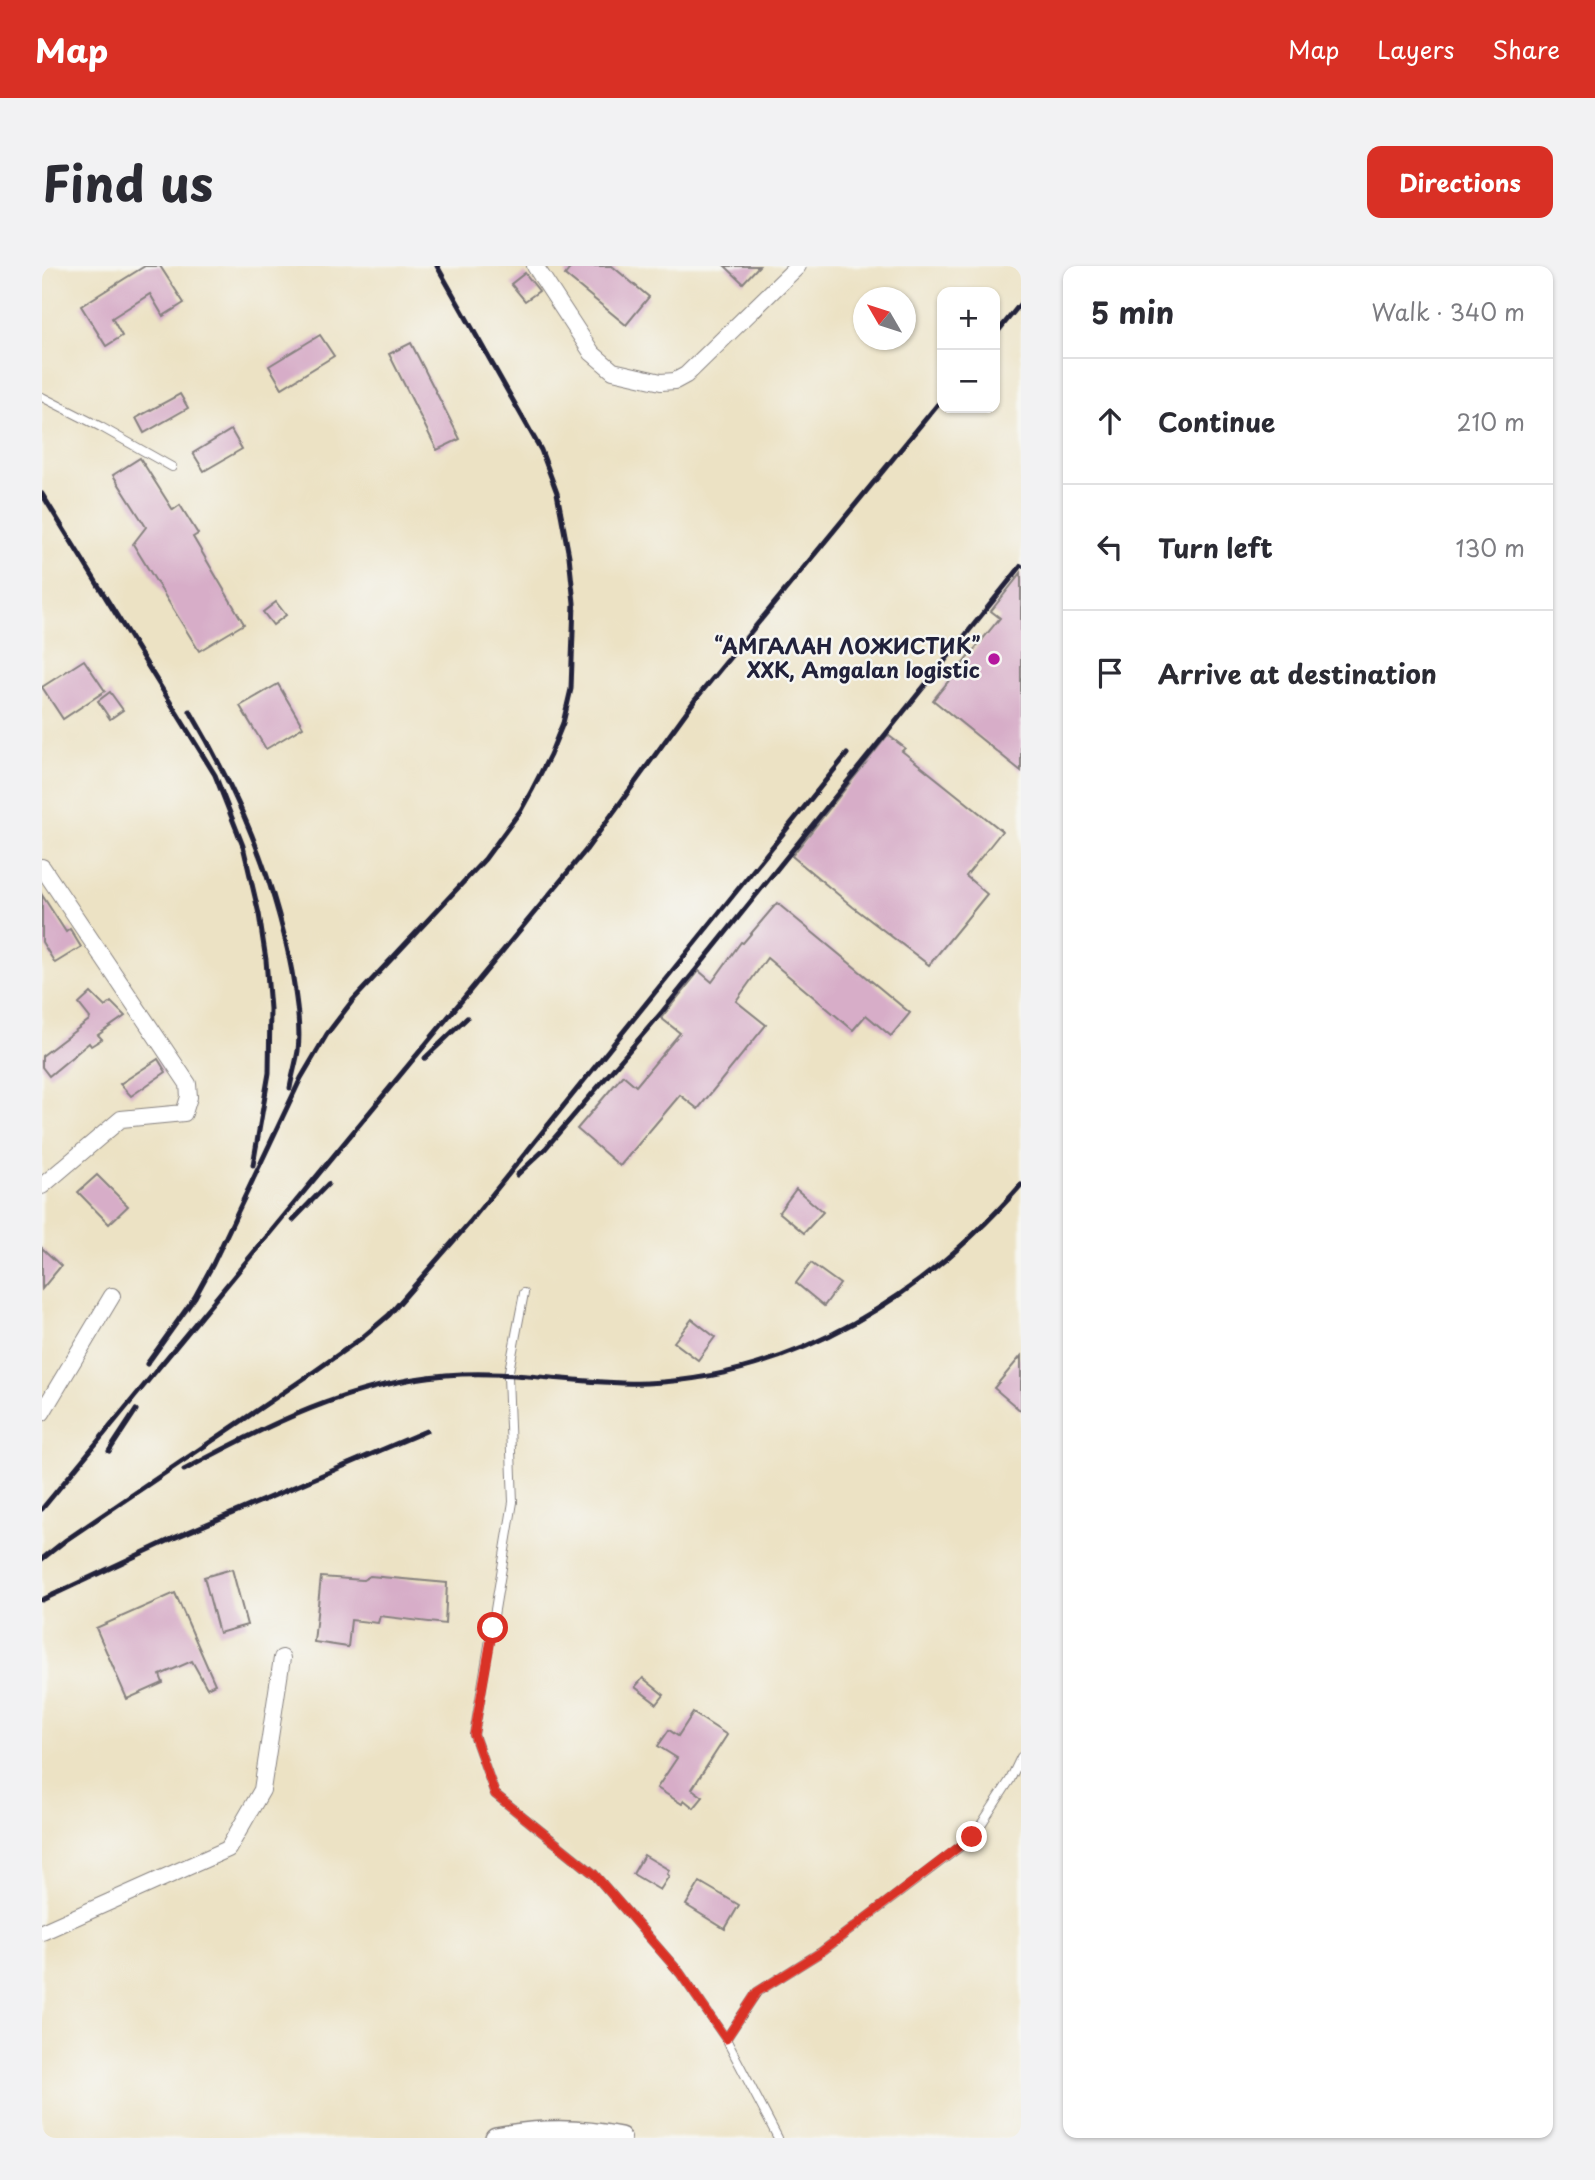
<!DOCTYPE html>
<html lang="en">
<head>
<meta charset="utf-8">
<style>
  :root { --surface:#fff; --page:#f2f2f3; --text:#2b2b33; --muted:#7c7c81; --line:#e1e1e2; --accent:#d93025 }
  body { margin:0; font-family:"Playpen Sans",sans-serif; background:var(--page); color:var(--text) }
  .controls { position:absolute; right:21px; top:21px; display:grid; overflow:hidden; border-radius:14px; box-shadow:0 2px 5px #0004 }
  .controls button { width:63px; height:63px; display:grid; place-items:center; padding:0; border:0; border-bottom:2px solid var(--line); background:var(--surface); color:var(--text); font:35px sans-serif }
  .compass { position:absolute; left:811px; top:21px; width:63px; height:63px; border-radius:50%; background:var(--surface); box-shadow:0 2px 5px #0004; rotate:309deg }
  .stop { position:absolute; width:21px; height:21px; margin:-16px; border:5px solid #d93025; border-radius:50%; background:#fff }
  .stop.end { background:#d93025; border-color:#fff; box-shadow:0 2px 7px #0008 }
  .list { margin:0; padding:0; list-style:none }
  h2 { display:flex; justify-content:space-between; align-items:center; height:91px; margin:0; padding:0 28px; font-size:30px }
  h2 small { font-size:23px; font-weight:400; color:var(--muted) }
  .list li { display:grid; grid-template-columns:46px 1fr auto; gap:21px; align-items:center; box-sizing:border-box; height:126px; padding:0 28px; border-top:2px solid var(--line) }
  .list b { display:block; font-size:26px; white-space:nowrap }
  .list em { font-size:23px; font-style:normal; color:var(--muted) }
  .icon { flex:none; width:38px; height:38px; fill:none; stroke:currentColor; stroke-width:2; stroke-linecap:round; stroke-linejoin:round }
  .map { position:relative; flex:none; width:979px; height:1872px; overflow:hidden; border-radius:14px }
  header { display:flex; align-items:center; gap:42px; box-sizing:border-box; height:98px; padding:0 35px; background:var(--accent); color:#fff }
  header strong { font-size:33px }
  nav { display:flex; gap:38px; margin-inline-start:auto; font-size:24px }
  .intro { display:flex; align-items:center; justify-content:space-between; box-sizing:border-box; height:168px; padding:0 42px }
  h1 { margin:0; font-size:49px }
  .button { padding:18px 32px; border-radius:14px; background:var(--accent); color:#fff; font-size:24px; font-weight:700 }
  main { display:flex; gap:42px; padding:0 42px }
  aside { flex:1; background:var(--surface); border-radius:14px; box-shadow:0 2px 5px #0004 }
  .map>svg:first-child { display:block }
  .building { fill:#d7adc8 }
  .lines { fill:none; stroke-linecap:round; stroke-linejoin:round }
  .service-casing { stroke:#878280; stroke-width:10 }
  .minor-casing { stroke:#878280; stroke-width:18 }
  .secondary-casing { stroke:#878280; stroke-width:24 }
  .service { stroke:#fff; stroke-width:8 }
  .minor { stroke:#fff; stroke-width:16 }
  .secondary { stroke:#fff; stroke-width:21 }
  .rail { stroke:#22223b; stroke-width:5 }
  .route { stroke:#d93025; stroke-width:9 }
  .poi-dot { fill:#b5179e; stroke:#f6f6f2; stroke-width:2.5 }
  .labels { text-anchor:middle; stroke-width:5; stroke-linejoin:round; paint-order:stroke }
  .poi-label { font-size:21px; font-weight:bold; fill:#22223b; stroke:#f6f6f2; text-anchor:end }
</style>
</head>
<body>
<header>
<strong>Map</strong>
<nav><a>Map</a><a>Layers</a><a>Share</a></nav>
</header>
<div class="intro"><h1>Find us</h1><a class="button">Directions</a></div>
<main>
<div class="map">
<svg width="979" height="1872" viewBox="0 0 979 1872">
  <rect width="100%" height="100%" fill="#f6f6f2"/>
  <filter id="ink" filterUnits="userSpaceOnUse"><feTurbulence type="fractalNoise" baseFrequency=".0143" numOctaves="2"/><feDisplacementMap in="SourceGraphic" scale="14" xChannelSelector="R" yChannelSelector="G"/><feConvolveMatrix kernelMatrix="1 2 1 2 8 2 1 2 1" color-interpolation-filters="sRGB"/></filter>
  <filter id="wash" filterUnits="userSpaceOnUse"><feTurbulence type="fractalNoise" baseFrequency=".00686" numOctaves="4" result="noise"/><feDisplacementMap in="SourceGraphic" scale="28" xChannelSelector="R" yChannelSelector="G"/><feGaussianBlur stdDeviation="1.57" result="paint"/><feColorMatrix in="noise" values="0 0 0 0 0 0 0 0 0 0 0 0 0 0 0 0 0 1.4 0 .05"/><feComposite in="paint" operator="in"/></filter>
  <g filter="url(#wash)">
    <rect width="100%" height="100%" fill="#ece2c4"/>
    <g id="blocks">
      <g class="building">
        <polygon points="103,0 118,0 142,37 121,50 108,28 70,52 80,70 64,80 39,40"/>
        <polygon points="530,0 570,0 607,31 584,59 523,9"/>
        <polygon points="683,0 717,0 701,17"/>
        <polygon points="483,7 497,25 483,35 469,18"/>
        <polygon points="278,69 292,90 240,122 227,100"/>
        <polygon points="369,77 418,173 395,184 347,88"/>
        <polygon points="138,128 146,142 102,167 94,152"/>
        <polygon points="189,164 200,183 162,205 151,187"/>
        <polygon points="98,192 131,244 138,239 156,268 151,271 202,358 157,385 91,278 104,261 71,209"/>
        <polygon points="979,307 979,505 891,434 958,352 949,345"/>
        <polygon points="234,336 244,349 231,359 221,346"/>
        <polygon points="42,394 63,425 21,453 0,421"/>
        <polygon points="236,418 261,461 224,483 198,440"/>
        <polygon points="68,426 81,444 68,453 56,435"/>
        <polygon points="846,469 863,482 860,485 960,565 924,610 945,628 887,699 811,641 750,590"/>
        <polygon points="0,629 24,666 28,663 39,681 13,697 0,676"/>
        <polygon points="735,637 868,747 849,770 824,749 811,764 725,692 694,735 724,759 656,843 638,829 578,900 535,863 581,809 594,820 638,767 619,752 657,705 670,716 699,676 701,677"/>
        <polygon points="49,727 63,741 69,736 83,750 56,769 60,773 49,780 47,777 7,810 0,801 0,790 47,754 48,752 37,738"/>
        <polygon points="116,793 124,806 89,830 78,818"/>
        <polygon points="55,909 86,940 67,958 36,926"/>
        <polygon points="754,923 781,946 762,967 737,946"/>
        <polygon points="0,982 19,1000 0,1023"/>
        <polygon points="769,997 798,1018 782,1040 754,1017"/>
        <polygon points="650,1053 673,1071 656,1094 632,1076"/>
        <polygon points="979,1090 979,1145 952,1122"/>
        <polygon points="190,1303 205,1359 177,1367 162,1311"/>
        <polygon points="328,1310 405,1317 403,1358 338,1350 336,1357 309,1354 306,1381 272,1376 279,1311 321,1314"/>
        <polygon points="133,1327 173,1418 165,1422 150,1395 118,1409 121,1417 85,1433 54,1362"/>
        <polygon points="601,1412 622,1429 615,1438 593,1421"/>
        <polygon points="651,1447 685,1469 650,1523 661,1531 652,1542 642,1534 640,1538 615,1522 635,1492 616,1480 627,1464 636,1470"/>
        <polygon points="602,1589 627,1604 625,1608 627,1610 618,1624 591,1608"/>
        <polygon points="658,1616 697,1639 683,1663 644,1639"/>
      </g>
    </g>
  </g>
  <g filter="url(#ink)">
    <use href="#blocks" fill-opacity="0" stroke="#878280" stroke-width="2"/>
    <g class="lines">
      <g class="service-casing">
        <g id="service">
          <polyline points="0,131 59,161 130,201"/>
          <polyline points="482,1027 466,1110 471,1236 432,1469 453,1528 552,1608 638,1707 684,1773 736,1872"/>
          <polyline points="684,1773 715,1726 779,1686 931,1571 968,1514 979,1491"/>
        </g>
      </g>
      <g class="minor-casing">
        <g id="minor">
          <polyline points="493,0 550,87 571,105 619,116 633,115 644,109 756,0"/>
          <polyline points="0,601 146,818 147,831 142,847 79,853 0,920"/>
          <polyline points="0,1147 70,1030"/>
          <polyline points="0,1666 186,1583 220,1524 240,1392"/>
        </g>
      </g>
      <g class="secondary-casing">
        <path id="secondary" d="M454 1872C496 1864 536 1863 578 1872"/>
      </g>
      <use href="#service" class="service"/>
      <use href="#minor" class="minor"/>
      <use href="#secondary" class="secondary"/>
      <g class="rail">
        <polyline points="953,69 979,37"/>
        <polyline points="0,228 173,509 201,580 217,648 224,694 228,743 227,807 211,899"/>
        <path d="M148 445C196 526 233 613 250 706 254 731 259 760 256 785 254 797 250 810 248 822"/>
        <polyline points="383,792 425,752"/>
        <polyline points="475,909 503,883 620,746 979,300"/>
        <polyline points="251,954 286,918"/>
        <polyline points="105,1098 153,1031 171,998 259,812 285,768 311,734 443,593 479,544 490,524 508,489 521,457 529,423 532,337 527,290 515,227 499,184 395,0"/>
        <polyline points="67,1185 94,1144"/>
        <path d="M142 1204C225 1159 308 1117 404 1109 471 1103 538 1119 605 1117 754 1111 884 1028 979 919"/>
        <polyline points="0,1243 544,584 653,434 900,133"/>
        <polyline points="0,1293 24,1274 273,1105 321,1071 347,1049 428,956 805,488"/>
        <polyline points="0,1334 132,1272 384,1165"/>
      </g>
    </g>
  </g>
  <g class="lines" filter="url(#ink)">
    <polyline class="route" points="451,1362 432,1469 453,1528 552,1608 638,1707 684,1773 715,1726 779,1686 930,1571"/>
  </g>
  <circle class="poi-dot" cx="952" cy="393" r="7"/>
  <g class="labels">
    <g class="poi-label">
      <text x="938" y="388">“АМГАЛАН ЛОЖИСТИК”<tspan x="938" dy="24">ХХК, Amgalan logistic</tspan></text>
    </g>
  </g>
</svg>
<div class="controls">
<button>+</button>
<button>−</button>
</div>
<svg class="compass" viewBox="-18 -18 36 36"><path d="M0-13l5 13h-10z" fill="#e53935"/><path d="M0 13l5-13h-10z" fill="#7c7c81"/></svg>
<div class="stop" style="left:451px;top:1362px"></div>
<div class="stop end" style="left:930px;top:1571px"></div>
</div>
<aside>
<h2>5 min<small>Walk · 340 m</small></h2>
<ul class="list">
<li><svg class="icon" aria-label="ahead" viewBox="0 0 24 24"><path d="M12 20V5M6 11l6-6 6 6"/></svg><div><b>Continue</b></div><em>210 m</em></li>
<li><svg class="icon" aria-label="left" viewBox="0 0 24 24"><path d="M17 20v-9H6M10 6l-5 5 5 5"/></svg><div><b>Turn left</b></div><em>130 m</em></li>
<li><svg class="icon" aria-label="arrive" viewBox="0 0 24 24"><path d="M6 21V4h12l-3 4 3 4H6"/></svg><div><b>Arrive at destination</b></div></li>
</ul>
</aside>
</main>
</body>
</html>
